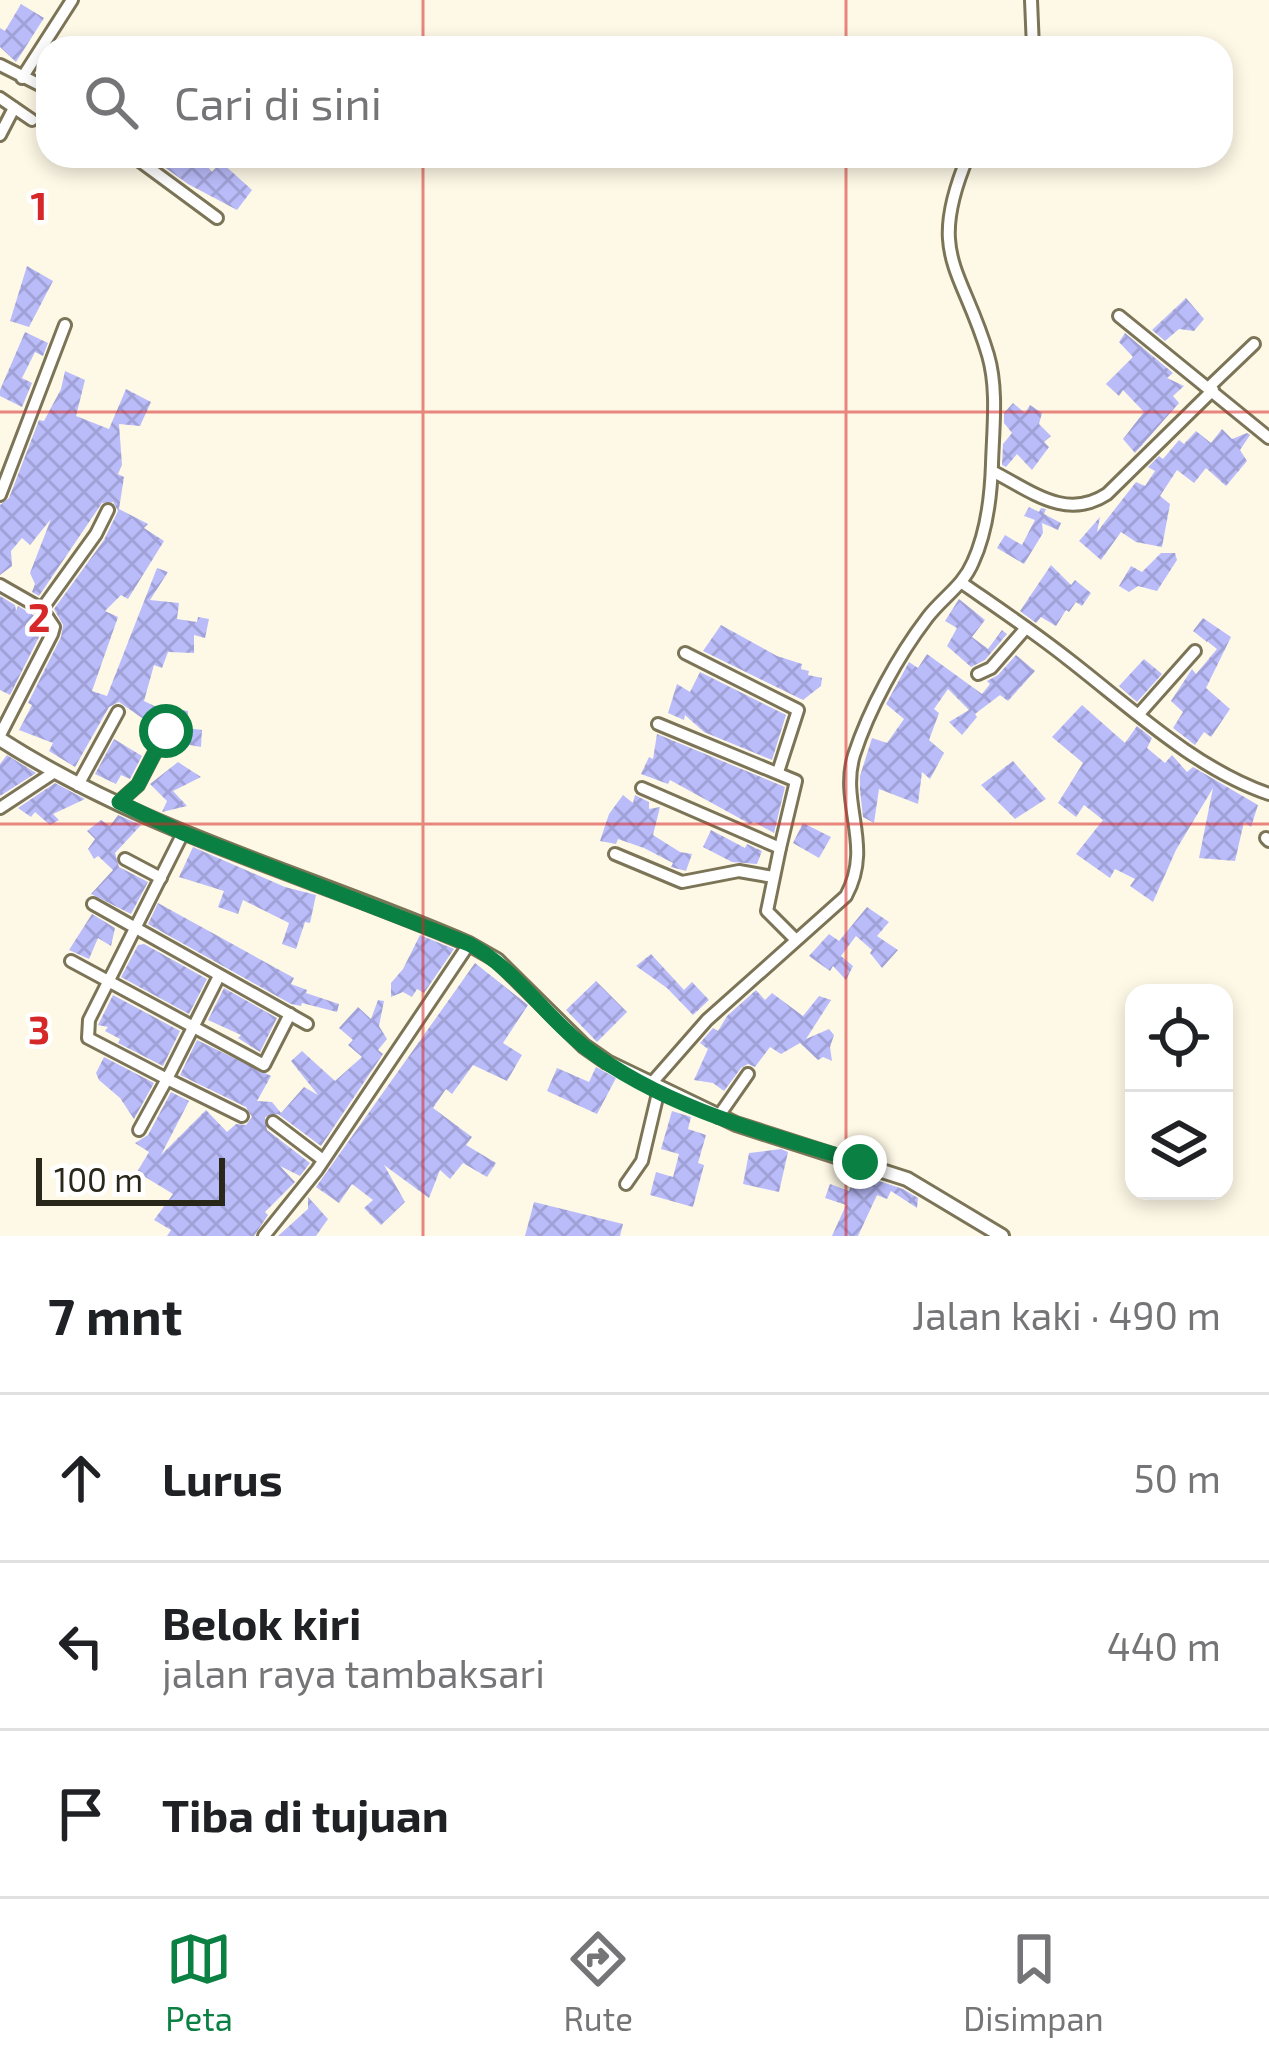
<!DOCTYPE html>
<html lang="id">
<head>
<meta charset="utf-8">
<style>
  :root { --surface:#fff; --page:#f6f6f6; --text:#202124; --muted:#757577; --line:#e0e0e0; --accent:#0b8043 }
  body { margin:0; font-family:"Exo 2",sans-serif; background:var(--page); color:var(--text) }
  .controls { position:absolute; right:36px; bottom:36px; display:grid; overflow:hidden; border-radius:24px; box-shadow:0 6px 18px #0003 }
  .controls button { width:108px; height:108px; display:grid; place-items:center; padding:0; border:0; border-bottom:3px solid var(--line); background:var(--surface); color:var(--text); font:60px sans-serif }
  .scale { position:absolute; left:36px; bottom:30px; width:189px; box-sizing:border-box; padding-left:12px; border:6px solid #29261a; border-top:0; font-size:33px; line-height:42px; white-space:nowrap; color:#29261a; -webkit-text-stroke:9px #fff; paint-order:stroke }
  .stop { position:absolute; width:36px; height:36px; margin:-27px; border:9px solid #0b8043; border-radius:50%; background:#fff }
  .stop.end { background:#0b8043; border-color:#fff; box-shadow:0 3px 12px #0008 }
  .list { margin:0; padding:0; list-style:none }
  h2 { display:flex; justify-content:space-between; align-items:center; height:156px; margin:0; padding:0 48px; font-size:51px }
  h2 small { font-size:39px; font-weight:400; color:var(--muted) }
  .list li { display:grid; grid-template-columns:78px 1fr auto; gap:36px; align-items:center; box-sizing:border-box; height:168px; padding:0 48px; border-top:3px solid var(--line) }
  .list b { display:block; font-size:45px; white-space:nowrap }
  .list p { margin:0; font-size:39px; white-space:nowrap; color:var(--muted) }
  .list em { font-size:39px; font-style:normal; color:var(--muted) }
  .icon { flex:none; width:66px; height:66px; fill:none; stroke:currentColor; stroke-width:2; stroke-linecap:round; stroke-linejoin:round }
  .map { position:relative; flex:none; width:1269px; height:1236px; overflow:hidden }
  .search { position:absolute; background:var(--surface); box-shadow:0 6px 18px #0003; left:36px; right:36px; top:36px; height:132px; display:flex; align-items:center; gap:30px; box-sizing:border-box; padding:0 42px; border-radius:36px; color:var(--muted); font-size:45px }
  .sheet { height:660px; background:var(--surface) }
  nav { display:flex; justify-content:space-around; align-items:center; box-sizing:border-box; height:168px; border-top:3px solid var(--line); background:var(--surface); font-size:33px; color:var(--muted) }
  nav a { display:grid; justify-items:center; gap:6px }
  nav .on { color:var(--accent) }
  .map>svg:first-child { display:block }
  .building { fill:url(#building-cross-hatch) }
  .lines { fill:none; stroke-linecap:round; stroke-linejoin:round }
  .minor-casing { stroke:#7c7457; stroke-width:16 }
  .tertiary-casing { stroke:#7c7457; stroke-width:18 }
  .minor { stroke:#fff; stroke-width:10 }
  .tertiary { stroke:#fff; stroke-width:12 }
  .route { stroke:#0b8043; stroke-width:15 }
  .grid { fill:none; stroke:#d62828; stroke-width:3; stroke-opacity:0.55 }
  .grid-label { font-size:39px; text-anchor:middle; font-weight:bold; fill:#d62828; stroke:#fff; stroke-width:9; stroke-linejoin:round; paint-order:stroke }
</style>
</head>
<body>
<div class="map">
<svg width="1269" height="1236" viewBox="0 0 1269 1236">
  <defs>
    <pattern id="building-cross-hatch" width="8" height="8" patternUnits="userSpaceOnUse" patternTransform="scale(3)"><rect width="8" height="8" fill="#babcfa"/><path d="M0 0l8 8M0 8l8-8" fill="none" stroke="#a0a1d6"/></pattern>
  </defs>
  <rect width="100%" height="100%" fill="#fef9e6"/>
  <g class="building">
    <polygon points="21,4 44,18 16,62 0,47 0,28 5,31"/>
    <polygon points="149,156 199,156 212,172 221,162 252,190 237,210 188,184"/>
    <polygon points="27,266 53,281 29,327 10,321"/>
    <polygon points="1186,298 1204,319 1194,331 1179,329 1165,341 1152,330"/>
    <polygon points="25,332 48,343 43,356 35,352 22,378 32,383 22,407 0,396 0,390"/>
    <polygon points="1125,333 1173,373 1167,378 1184,386 1173,396 1179,403 1135,453 1123,439 1144,412 1123,390 1119,396 1106,384 1133,357 1119,342"/>
    <polygon points="65,371 85,380 76,416 109,429 126,389 151,402 140,426 119,424 122,465 118,474 124,477 119,509 148,524 144,528 164,541 128,599 121,595 105,611 118,617 92,691 107,696 157,568 168,572 150,600 179,603 177,619 197,622 198,617 209,619 205,638 194,635 194,653 168,652 162,668 154,665 144,701 177,717 177,709 188,711 187,728 202,730 201,747 179,743 180,736 171,723 159,725 142,718 119,702 109,707 75,767 49,751 53,743 19,730 32,705 28,703 61,637 63,625 54,609 104,540 118,511 113,502 102,503 39,596 32,592 35,584 30,573 51,519 30,545 22,538 11,551 12,566 0,575 0,505 9,498 39,420 44,421 61,389"/>
    <polygon points="1013,403 1025,413 1030,405 1042,413 1039,424 1051,436 1044,442 1049,447 1032,470 1017,454 1006,467 1002,465 1003,444 1012,433 1004,423 1004,413"/>
    <polygon points="1222,429 1232,439 1247,433 1250,435 1240,450 1247,461 1226,486 1206,468 1194,483 1177,470 1160,496 1170,504 1162,547 1136,542 1121,532 1101,560 1079,541 1100,517 1097,532 1136,482 1145,486 1155,471 1148,467 1159,456 1163,459 1179,440 1184,444 1196,431 1211,443"/>
    <polygon points="1029,507 1039,512 1041,508 1046,509 1044,514 1061,523 1058,530 1042,523 1043,533 1024,564 997,548 1005,535 1022,545 1035,520 1024,516"/>
    <polygon points="1161,553 1175,553 1177,560 1157,591 1138,586 1129,592 1119,586 1131,566 1142,572"/>
    <polygon points="1051,565 1071,585 1075,580 1091,593 1082,606 1076,602 1069,612 1066,610 1056,626 1041,617 1036,623 1020,611"/>
    <polygon points="0,596 15,605 16,611 18,606 35,616 43,629 10,695 0,690"/>
    <polygon points="959,599 985,620 972,637 988,649 1002,630 1007,634 985,660 971,667 947,646 957,628 945,621"/>
    <polygon points="1203,618 1231,637 1206,688 1230,709 1211,737 1204,732 1195,745 1173,728 1183,712 1171,701 1192,669 1196,674 1217,649 1208,642 1210,639 1207,642 1193,631"/>
    <polygon points="721,625 777,656 802,664 801,669 809,671 808,675 822,678 821,686 803,700 703,651"/>
    <polygon points="927,654 982,694 990,684 987,681 998,675 1016,655 1035,671 1008,701 1000,695 975,714 977,717 962,735 949,722 969,710 948,689 934,709 939,713 929,740 944,753 930,779 922,772 918,804 879,789 874,823 863,817 860,790 860,776 872,738 887,743 904,719 886,704 909,662 918,668"/>
    <polygon points="1144,659 1162,674 1137,702 1119,686"/>
    <polygon points="700,672 786,715 772,760 704,732 685,715 684,720 668,713 677,684 690,692"/>
    <polygon points="1082,705 1125,743 1137,726 1152,738 1147,748 1165,763 1172,755 1187,772 1193,767 1258,805 1251,827 1244,822 1235,861 1199,858 1213,788 1176,850 1153,902 1130,886 1135,879 1115,869 1110,878 1076,854 1103,820 1084,805 1076,817 1058,803 1083,763 1052,737"/>
    <polygon points="657,734 785,787 774,833 754,822 750,824 670,780 668,784 641,774 649,757 653,759"/>
    <polygon points="114,739 142,756 130,779 121,775 116,784 95,774"/>
    <polygon points="7,755 36,773 0,796 0,764"/>
    <polygon points="1013,761 1046,799 1015,819 981,785"/>
    <polygon points="178,762 201,777 173,791 187,806 162,812 167,801 150,784"/>
    <polygon points="55,783 85,799 53,814 59,820 50,825 35,812 31,817 18,808"/>
    <polygon points="623,795 633,803 635,795 649,802 649,809 660,807 653,835 680,852 692,854 686,871 671,867 673,863 644,848 618,839 616,844 600,841 609,814"/>
    <polygon points="118,815 141,825 115,853 119,867 148,882 131,914 91,894 113,870 98,856 94,859 88,849 95,839 87,831 101,820 110,826"/>
    <polygon points="803,823 831,837 819,858 793,843"/>
    <polygon points="711,830 745,848 747,844 762,851 757,864 732,862 703,847"/>
    <polygon points="193,847 285,887 316,895 310,923 305,922 296,949 282,944 289,923 243,900 238,914 218,907 224,891 179,877"/>
    <polygon points="158,903 294,978 291,984 307,990 306,993 339,1004 337,1012 302,1003 301,1006 291,1004 148,924"/>
    <polygon points="867,907 889,922 877,936 898,950 882,968 870,953 872,950 856,936 841,956 853,966 846,980 833,966 830,971 809,956 829,934 839,941"/>
    <polygon points="92,914 115,928 111,946 98,938 89,959 69,950"/>
    <polygon points="420,935 454,949 424,993 417,989 412,997 403,992 391,997 391,983 403,969"/>
    <polygon points="144,944 207,979 189,1014 121,977 138,945"/>
    <polygon points="651,954 684,990 692,982 709,1000 693,1015 667,988 636,966"/>
    <polygon points="475,963 528,1005 503,1043 522,1055 507,1081 473,1065 452,1094 446,1089 433,1108 472,1137 466,1145 496,1163 487,1177 463,1163 450,1179 440,1170 429,1198 384,1165 405,1202 381,1225 364,1208 373,1200 352,1184 339,1203 316,1187"/>
    <polygon points="596,981 627,1012 597,1042 566,1010"/>
    <polygon points="224,988 277,1018 260,1052 238,1038 241,1035 208,1020"/>
    <polygon points="756,990 765,1000 772,993 803,1016 819,996 831,1000 806,1039 829,1029 834,1035 830,1047 832,1061 823,1057 818,1060 800,1043 781,1054 770,1047 755,1067 748,1064 741,1068 724,1091 713,1083 694,1080 708,1049 700,1043 713,1028 718,1031 727,1016"/>
    <polygon points="113,995 180,1031 163,1066 118,1043 120,1039 105,1031 108,1027 98,1025"/>
    <polygon points="378,1000 384,1001 379,1026 387,1039 378,1050 383,1054 321,1146 278,1114 265,1117 267,1130 310,1163 300,1176 280,1166 295,1182 265,1212 268,1215 254,1236 167,1236 171,1230 154,1220 173,1194 137,1172 149,1152 135,1143 148,1135 171,1092 189,1101 161,1155 206,1110 227,1132 236,1124 246,1125 252,1117 246,1107 180,1075 197,1040 271,1076 257,1101 272,1102 281,1113 304,1087 318,1095 291,1061 302,1051 335,1081 362,1057 348,1045 353,1040 339,1028 358,1007 371,1019"/>
    <polygon points="104,1057 154,1083 134,1119 120,1098 99,1080 96,1073"/>
    <polygon points="596,1067 616,1078 597,1114 547,1091 557,1068 589,1082"/>
    <polygon points="672,1111 691,1117 688,1129 706,1135 698,1163 704,1165 693,1207 650,1195 656,1172 673,1177 679,1154 661,1149"/>
    <polygon points="781,1149 788,1152 779,1192 743,1184 749,1153"/>
    <polygon points="855,1173 903,1189 918,1198 917,1208 891,1191 887,1199 877,1195 858,1236 832,1236 846,1205 825,1198 830,1184 849,1191"/>
    <polygon points="308,1197 328,1219 316,1236 278,1236 308,1209"/>
    <polygon points="534,1202 623,1224 620,1236 525,1236"/>
  </g>
  <g class="lines">
    <g class="minor-casing">
      <g id="minor">
        <polyline points="1031,0 1033,48"/>
        <polyline points="0,65 48,89"/>
        <polyline points="22,78 72,0"/>
        <polyline points="0,98 32,120"/>
        <polyline points="0,135 14,108"/>
        <polyline points="133,156 217,218"/>
        <polyline points="1119,316 1269,438"/>
        <polyline points="1209,387 1254,344"/>
        <path d="M992 471C1031 491 1066 521 1107 494L1213 390"/>
        <polyline points="0,495 65,325"/>
        <path d="M962 583C998 608 1034 632 1068 659 1129 706 1195 769 1269 794"/>
        <polyline points="0,585 42,609"/>
        <polyline points="685,653 798,710 778,772"/>
        <polyline points="978,674 991,668 1026,628"/>
        <polyline points="1139,714 1195,651"/>
        <polyline points="658,724 796,781 780,848"/>
        <polyline points="0,735 52,634 54,627 42,609 96,534 108,510"/>
        <polyline points="78,785 118,712"/>
        <polyline points="642,788 780,848 767,911 795,939"/>
        <polyline points="119,802 138,785 166,731"/>
        <polyline points="0,808 53,773"/>
        <polyline points="183,833 89,1020 88,1038 167,1079 219,976"/>
        <polyline points="1266,838 1269,841"/>
        <polyline points="615,854 682,882 739,871 773,877"/>
        <polyline points="125,859 161,878"/>
        <polyline points="93,904 307,1024"/>
        <polyline points="71,961 264,1065 290,1014"/>
        <path d="M650 1085 707 1020 846 896C874 845 839 804 854 755 869 709 898 656 927 618 942 598 963 586 973 562 986 534 991 495 992 464 993 429 998 389 988 355 962 267 926 256 968 156"/>
        <polyline points="718,1117 748,1074"/>
        <polyline points="273,1122 323,1160"/>
        <polyline points="139,1130 167,1079 242,1116"/>
        <polyline points="626,1184 642,1161 659,1089"/>
        <polyline points="264,1236 317,1170 469,944"/>
      </g>
    </g>
    <g class="tertiary-casing">
      <path id="tertiary" d="M0 739C144 832 312 876 469 944L497 960 584 1046 607 1062 736 1124 907 1179 1002 1236"/>
    </g>
    <use href="#minor" class="minor"/>
    <use href="#tertiary" class="tertiary"/>
  </g>
  <g class="lines">
    <path class="route" d="M166 731 138 785 119 802 183 833 469 944C517 970 543 1015 586 1048 664 1108 767 1134 860 1162"/>
  </g>
  <path class="grid" d="M423 0V48M846 0V48M423 156V1236M846 156V1236M0 412H1269M0 824H1269"/>
  <g class="grid-label">
    <text x="39" y="220">1</text>
    <text x="39" y="632">2</text>
    <text x="39" y="1044">3</text>
  </g>
</svg>
<div class="controls">
<button><svg class="icon" aria-label="locate" viewBox="0 0 24 24"><circle cx="12" cy="12" r="6"/><path d="M12 2v4M12 18v4M2 12h4M18 12h4"/></svg></button>
<button><svg class="icon" aria-label="layers" viewBox="0 0 24 24"><path d="M12 4l9 5-9 5-9-5zM3 14l9 5 9-5"/></svg></button>
</div>
<div class="scale">100 m</div>
<div class="stop" style="left:166px;top:731px"></div>
<div class="stop end" style="left:860px;top:1162px"></div>
<div class="search"><svg class="icon" aria-label="search" viewBox="0 0 24 24"><circle cx="10" cy="10" r="6"/><path d="M15 15l6 6"/></svg>Cari di sini</div>
</div>
<section class="sheet">
<h2>7 mnt<small>Jalan kaki · 490 m</small></h2>
<ul class="list">
<li><svg class="icon" aria-label="ahead" viewBox="0 0 24 24"><path d="M12 20V5M6 11l6-6 6 6"/></svg><div><b>Lurus</b></div><em>50 m</em></li>
<li><svg class="icon" aria-label="left" viewBox="0 0 24 24"><path d="M17 20v-9H6M10 6l-5 5 5 5"/></svg><div><b>Belok kiri</b><p>jalan raya tambaksari</p></div><em>440 m</em></li>
<li><svg class="icon" aria-label="arrive" viewBox="0 0 24 24"><path d="M6 21V4h12l-3 4 3 4H6"/></svg><div><b>Tiba di tujuan</b></div></li>
</ul>
</section>
<nav>
<a class="on"><svg class="icon" aria-label="map" viewBox="0 0 24 24"><path d="M3 6l6-2 6 2 6-2v14l-6 2-6-2-6 2zM9 4v14M15 6v14"/></svg>Peta</a>
<a><svg class="icon" aria-label="directions" viewBox="0 0 24 24"><path d="M12 3l9 9-9 9-9-9zM9 14v-3h6M13 9l2 2-2 2"/></svg>Rute</a>
<a><svg class="icon" aria-label="saved" viewBox="0 0 24 24"><path d="M7 4h10v16l-5-4-5 4z"/></svg>Disimpan</a>
</nav>
</body>
</html>
